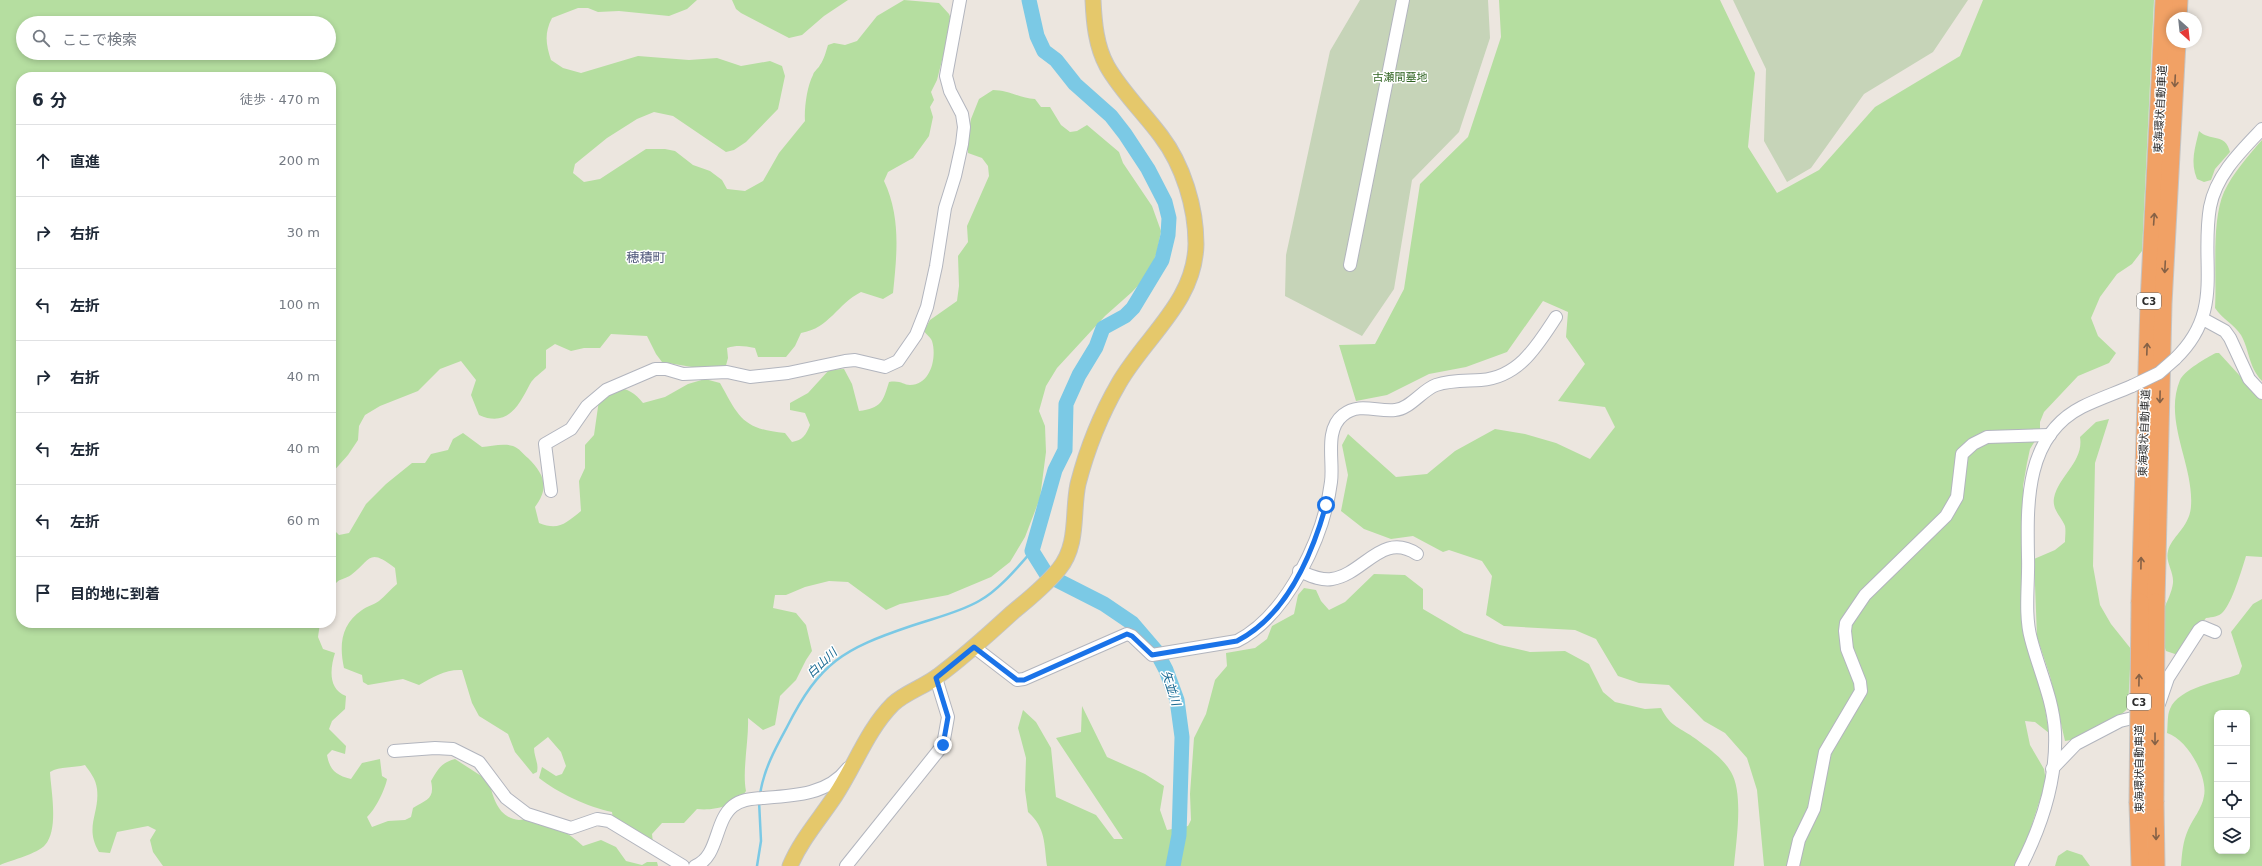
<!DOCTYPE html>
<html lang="ja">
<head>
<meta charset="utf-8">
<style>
  :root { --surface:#fff; --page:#f2f2f3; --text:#1f2937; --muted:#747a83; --line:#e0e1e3 }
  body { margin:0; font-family:"DejaVu Sans","Noto Sans JP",sans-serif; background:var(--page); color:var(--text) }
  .controls { position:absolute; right:12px; bottom:12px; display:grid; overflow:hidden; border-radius:8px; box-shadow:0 2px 6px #0003 }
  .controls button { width:36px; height:36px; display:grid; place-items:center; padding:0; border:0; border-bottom:1px solid var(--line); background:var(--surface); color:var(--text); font:20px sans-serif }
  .compass { position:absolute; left:2166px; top:12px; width:36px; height:36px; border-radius:50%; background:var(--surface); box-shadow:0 2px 6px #0003; rotate:153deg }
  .stop { position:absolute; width:12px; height:12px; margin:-9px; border:3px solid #1a73e8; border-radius:50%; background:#fff }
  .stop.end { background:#1a73e8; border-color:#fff; box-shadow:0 1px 4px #0008 }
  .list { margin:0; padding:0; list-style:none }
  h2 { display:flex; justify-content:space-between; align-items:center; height:52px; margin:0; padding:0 16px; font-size:17px }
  h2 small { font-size:13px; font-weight:400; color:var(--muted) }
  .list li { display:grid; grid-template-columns:26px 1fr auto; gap:12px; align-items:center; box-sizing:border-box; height:72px; padding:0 16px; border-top:1px solid var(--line) }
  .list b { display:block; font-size:15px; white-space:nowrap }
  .list em { font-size:13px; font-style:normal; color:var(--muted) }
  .icon { flex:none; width:22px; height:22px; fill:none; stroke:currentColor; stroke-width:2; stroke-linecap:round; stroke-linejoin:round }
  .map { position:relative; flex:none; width:2262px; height:866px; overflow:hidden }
  .search { position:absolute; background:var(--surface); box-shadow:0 2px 6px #0003; left:16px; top:16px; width:320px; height:44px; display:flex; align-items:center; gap:10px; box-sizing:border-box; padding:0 14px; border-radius:22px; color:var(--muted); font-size:15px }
  .panel { position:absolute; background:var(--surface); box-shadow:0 2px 6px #0003; left:16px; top:72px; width:320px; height:556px; border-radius:16px }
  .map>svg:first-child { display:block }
  .green { fill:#b5dea0; fill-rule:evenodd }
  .cemetery { fill:#c6d4b8 }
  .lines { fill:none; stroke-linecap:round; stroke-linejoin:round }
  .stream { stroke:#7bc9e5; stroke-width:2.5 }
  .river { stroke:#7bc9e5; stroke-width:15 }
  .minor-casing { stroke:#b2b5be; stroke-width:14 }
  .major-casing { stroke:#c4c4c4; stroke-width:17 }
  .highway-casing { stroke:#c4c4c4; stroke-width:19 }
  .minor { stroke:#fff; stroke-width:12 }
  .major { stroke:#e5c86b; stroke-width:15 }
  .highway { stroke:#f1a165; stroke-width:17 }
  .minor-bridge-casing { stroke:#b2b5be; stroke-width:14; stroke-linecap:butt }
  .highway-bridge-casing { stroke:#c4c4c4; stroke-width:19; stroke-linecap:butt }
  .minor-bridge { stroke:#fff; stroke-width:12 }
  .highway-bridge { stroke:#f1a165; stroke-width:17 }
  .oneway { stroke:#856146 }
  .route { stroke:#1a73e8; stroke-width:5 }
  .labels { text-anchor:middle; stroke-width:3; stroke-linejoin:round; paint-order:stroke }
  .shield { fill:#fff; stroke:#6b6b6b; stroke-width:1 }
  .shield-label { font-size:10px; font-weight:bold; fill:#2c2c2c }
  .park-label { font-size:11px; fill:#2f6321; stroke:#fff }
  .street-label { font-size:11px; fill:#2c2c2c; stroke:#fff }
  .water-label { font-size:12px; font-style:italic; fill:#196992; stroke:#fff }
  .quarter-label { font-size:13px; fill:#4f5779; stroke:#fff }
</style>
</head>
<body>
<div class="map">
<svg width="2262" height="866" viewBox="0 0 2262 866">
  <rect width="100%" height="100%" fill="#ece6df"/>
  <g class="green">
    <path d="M0 0H697L687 9 669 16 619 11 598 12 588 8H578L552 18C544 33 546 45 551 60L563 68 581 73 638 56 689 60 717 58 741 66 770 61 782 66 785 76 778 109 746 142 734 150 726 152 673 116 654 112 637 119 607 138 575 164 573 173 584 182 600 179 646 149H665L675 151 693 165 710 171 722 180 727 189 745 191 763 181 779 153 805 121C804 109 807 86 813 75 814 71 818 69 820 65 824 60 826 51 828 45L834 43 845 45 857 41 877 16 904 0 939 3 949 14 952 21 937 80 931 92 934 100 930 107 933 117 929 136 913 158 888 172 884 181C901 217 897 254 893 293L883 299 861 292C837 304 830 328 801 333L795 346 786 357H758L755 348C744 346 737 345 727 348L728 358 725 369 692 367 662 362 656 354 647 336 611 334 600 348H584L571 351 555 344 546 350V368C541 373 533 378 530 384 519 405 508 428 479 415L471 395 476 380 461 361 440 369 418 391 380 406 365 415 359 426 358 440 348 455 331 474V77H21V623H320L318 637 323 649 335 653C330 669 328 689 346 696L345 709 332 721 329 729 346 746 345 754 332 750 327 755C330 771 336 775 351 779L362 763 380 759 382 776 387 779C385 790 375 810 367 817L372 827 388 821 405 820 411 817 413 808C427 799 435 799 431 781 438 769 441 763 455 759L489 781C493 797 498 818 519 820 523 820 527 818 531 819 552 823 568 832 583 846L601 840 616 847 626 861 642 865 647 862H657L658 866H163L153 852 150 840 156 830 148 826 117 832 110 853 99 852C84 827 100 813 97 789 96 779 90 772 85 765 74 768 60 766 50 772 51 791 59 829 45 845 37 854 12 860 0 865ZM23 23H329V53H23Z"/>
    <polygon points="732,0 848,0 824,16 802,35 789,38 741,13 736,9"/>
    <polygon points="1499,0 1720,0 1755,73 1748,147 1777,193 1819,170 1875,107 1960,56 1983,0 2154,0 2142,251 2132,264 2117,274 2100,297 2091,318 2098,336 2116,353 2109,363 2078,376 2044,412 2040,422 2040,433 2030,449 2027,463 2023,486 2023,610 2042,690 2049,733 2035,722 2025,721 2030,745 2044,769 2046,781 2025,846 2016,866 1764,866 1757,790 1747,758 1725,733 1704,721 1669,685 1639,683 1618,676 1596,639 1575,630 1504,626 1486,615 1492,576 1482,561 1449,550 1443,552 1413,536 1391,539 1364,529 1341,511 1348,475 1342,445 1348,434 1396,477 1427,474 1455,451 1495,429 1525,434 1556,443 1590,459 1615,427 1605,407 1558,401 1585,364 1566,337 1568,312 1543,301 1507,352 1466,367 1429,374 1387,395 1356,401 1339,345 1375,344 1404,289 1420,184 1468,137 1501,37"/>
    <path d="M993 90C1008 90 1020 98 1035 99L1041 107H1050L1061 125 1070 132 1077 131 1087 125 1119 152 1123 163 1152 206 1161 231 1157 252 1148 275 1132 292 1105 316 1057 368 1046 386 1039 411 1045 426 1046 452 1040 498 1025 537 1010 562 991 577 948 595 900 604 886 610 848 582 829 581 805 587 786 595H775L773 608 796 613 806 625 812 651 806 660 796 680 780 696 775 725 763 730 748 718C749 740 742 771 746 791 737 806 713 811 697 809L684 823H662L652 834 653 843 613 819 612 812C588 807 558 793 539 778L542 767 556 776 562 774 566 766 561 752 548 737 534 748C534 757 539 763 537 772L533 774 515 752 508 734 479 716 472 703 462 670C446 669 433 677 419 685L403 679 368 685 363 682 362 675 344 668C339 645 341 624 362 610 367 606 374 605 379 601 385 596 391 589 397 584L395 568C368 547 371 560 351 575 340 582 340 576 331 590V527L339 535 349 533 366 504 386 484 412 463H425L431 454 448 450 453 439 463 433 482 447C491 446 504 443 513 446 519 448 523 454 528 458 544 474 550 487 535 507L539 523C559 531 566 523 581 511L579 481 585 468V445L594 435 599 400 616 387C628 389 635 393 643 403L665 397 688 384 705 379 720 383C739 417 742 429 785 433L792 442C803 440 806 435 810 425L805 413 790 410V403L808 393 829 370 844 369 852 384 859 411C881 408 883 402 889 382 901 380 903 385 910 385 931 385 937 357 932 341 931 338 926 334 924 331L930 320 957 301 959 286 958 256 968 242 967 226 989 176 988 166 982 158 968 153V134L971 119 979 99Z"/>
    <path d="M2199 131C2210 142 2225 132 2230 152L2215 169 2211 180 2204 182 2197 179C2190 162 2195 148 2199 131Z"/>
    <path d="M2262 140V381C2248 366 2250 351 2241 335 2234 324 2222 319 2215 308 2217 274 2211 222 2224 192 2233 173 2248 156 2262 140Z"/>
    <path d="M2216 353H2219L2262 400V557L2246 556C2242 569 2232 603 2223 612 2218 617 2213 617 2206 618L2178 655 2166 651C2162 640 2160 621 2164 609 2167 601 2172 592 2173 583 2174 571 2165 562 2168 551 2171 537 2190 527 2191 506 2194 465 2163 421 2180 380 2184 371 2207 357 2216 353Z"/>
    <path d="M2109 419 2095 463 2093 566 2100 605 2111 624 2131 649 2128 708C2117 721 2082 740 2065 741L2050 676 2037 637 2034 559 2055 550 2065 542C2065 537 2066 531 2065 526 2061 516 2052 510 2054 498 2059 475 2084 462 2080 437L2096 422Z"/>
    <path d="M1374 574 1405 575 1423 589V609L1464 633 1500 645 1530 652 1565 651 1589 664 1603 692 1615 702 1645 709 1661 708C1671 728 1680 727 1696 739 1709 749 1723 758 1731 772 1744 794 1736 841 1734 866H1047C1044 844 1046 828 1028 812L1025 790 1026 758 1018 728 1023 710 1036 722 1051 748 1056 797 1096 815 1114 839H1123L1056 738 1081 732 1082 706 1107 757 1145 774 1164 786 1160 810 1167 830 1188 826 1191 820 1190 794 1194 738 1206 714 1215 680 1227 666 1226 653 1255 648 1267 639 1272 626 1294 614 1298 595 1304 588 1316 590 1321 601 1329 610 1345 602Z"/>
    <path d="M2262 599V866H2181C2182 853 2183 841 2188 830 2193 818 2202 809 2204 796 2208 776 2187 739 2167 733 2168 726 2167 715 2170 709 2179 687 2219 682 2239 674L2242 666 2231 632 2253 604ZM2217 713H2247V851H2217Z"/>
    <polygon points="2067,850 2082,855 2090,866 2055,866 2058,856"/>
  </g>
  <g class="cemetery">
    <polygon points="1360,0 1488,0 1490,38 1459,132 1412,180 1394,289 1362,336 1285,296 1286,255 1330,51"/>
    <polygon points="1733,0 1968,0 1933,52 1864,94 1811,168 1787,182 1764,141 1766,69"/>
  </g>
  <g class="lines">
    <g class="stream">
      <path d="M760 794C764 769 775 749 787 727 820 662 843 649 911 626 934 618 958 613 979 601 998 591 1018 567 1032 551"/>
      <polyline points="757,866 761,841 759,801"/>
    </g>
    <polyline class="river" points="1029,0 1037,36 1044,51 1056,60 1075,84 1111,116 1125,134 1148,169 1165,202 1169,218 1168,235 1162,260 1133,308 1125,316 1103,328 1096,347 1079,375 1066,404 1065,450 1055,470 1032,551 1047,575 1104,604 1132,623 1156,651 1166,670 1177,700 1182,737 1179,835 1173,866"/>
    <g class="minor-casing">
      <g id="minor">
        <polyline points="1350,265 1403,0"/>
        <polyline points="2203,319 2225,331 2230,338 2249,379 2262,393"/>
        <path d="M2175 359C2225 311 2200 265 2210 207 2216 175 2241 151 2262 129"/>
        <polyline points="551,491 545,444 571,429 587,406 606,390 655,369 666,369 683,374 727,372 750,377 788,373 845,361 855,360 885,367 898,361 916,335 927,307 936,266 945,208 955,176 962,144 964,127 962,114 950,91 946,76 960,0"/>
        <path d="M1299 571C1309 575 1321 581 1332 579 1364 574 1382 531 1417 554"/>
        <path d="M974 647 1017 680 1024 679 1127 634 1132 636 1152 655 1237 641C1288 615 1324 536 1331 482 1334 461 1324 430 1343 415 1359 402 1377 412 1395 410 1410 409 1422 390 1436 385 1451 380 1465 381 1481 380 1519 377 1537 346 1556 317"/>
        <polyline points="2159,704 2168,678 2199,630 2203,627 2215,632"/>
        <polyline points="394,751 435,748 453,749 479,762 506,798 527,814 571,828 597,819 609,821 683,866"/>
        <polyline points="2052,769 2076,744 2120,721 2145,715"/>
        <path d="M695 866C719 857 714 821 733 806 742 799 752 799 762 798 793 796 828 795 848 768"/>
        <polyline points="846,866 943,745 948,717 936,678"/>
        <polyline points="1793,866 1799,840 1814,809 1825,752 1861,691 1860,682 1847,649 1845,631 1846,623 1865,595 1946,516 1957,497 1962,454 1973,444 1987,437 2050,435"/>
        <path d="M2021 866C2042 825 2057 779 2055 732 2053 699 2039 670 2031 639 2024 614 2029 583 2028 557 2027 503 2025 436 2082 407 2098 399 2116 393 2132 386"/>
      </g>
    </g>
    <g class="major-casing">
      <path id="major" d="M790 866C801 840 819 820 835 796 855 766 867 730 893 704 906 692 924 687 938 676 964 657 989 634 1013 612 1029 599 1046 585 1059 569 1079 545 1072 512 1078 484 1087 449 1101 414 1119 383 1146 336 1195 302 1196 244 1196 207 1183 165 1161 136 1144 113 1121 91 1107 66 1096 46 1094 22 1093 0"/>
    </g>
    <g class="highway-casing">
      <g id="highway">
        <polyline points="2178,18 2179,0"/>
        <polyline points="2140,602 2149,303 2164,0"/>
        <polyline points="2156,602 2163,304 2177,42"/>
        <polyline points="2155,802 2156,866"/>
        <polyline points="2138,803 2140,866"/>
      </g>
    </g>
    <use href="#minor" class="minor"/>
    <use href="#major" class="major"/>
    <use href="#highway" class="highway"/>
    <g class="minor-bridge-casing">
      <polyline id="minor-bridge" points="2132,386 2159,373 2175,359"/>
    </g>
    <g class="highway-bridge-casing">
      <g id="highway-bridge">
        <polyline points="2155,802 2156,602"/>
        <polyline points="2138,803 2140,602"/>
      </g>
    </g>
    <use href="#minor-bridge" class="minor-bridge"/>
    <use href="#highway-bridge" class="highway-bridge"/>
  </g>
  <defs><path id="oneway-shaft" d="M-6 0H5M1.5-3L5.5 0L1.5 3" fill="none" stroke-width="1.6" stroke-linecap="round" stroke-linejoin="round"/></defs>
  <g class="oneway">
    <use href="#oneway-shaft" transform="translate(2175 81) rotate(93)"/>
    <use href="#oneway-shaft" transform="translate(2154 219) rotate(-86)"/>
    <use href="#oneway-shaft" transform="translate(2165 267) rotate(93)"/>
    <use href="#oneway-shaft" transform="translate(2147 349) rotate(-88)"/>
    <use href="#oneway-shaft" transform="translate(2160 397) rotate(91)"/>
    <use href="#oneway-shaft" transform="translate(2141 563) rotate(-89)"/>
    <use href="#oneway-shaft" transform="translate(2139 680) rotate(-89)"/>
    <use href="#oneway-shaft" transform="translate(2155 739) rotate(90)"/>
    <use href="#oneway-shaft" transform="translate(2156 834) rotate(89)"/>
  </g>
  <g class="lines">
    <path class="route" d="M943 745 948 717 936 678 974 647 1017 680H1024L1127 634 1132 636 1152 655 1237 641C1286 616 1312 555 1326 505"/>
  </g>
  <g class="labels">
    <g class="shield">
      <rect x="2137" y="293" width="24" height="16" rx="3"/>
      <rect x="2127" y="694" width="24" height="16" rx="3"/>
    </g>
    <g class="shield-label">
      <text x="2149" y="305">C3</text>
      <text x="2139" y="706">C3</text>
    </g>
    <g class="park-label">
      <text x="1400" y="81">古瀬間墓地</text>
    </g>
    <g class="street-label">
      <text transform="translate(2160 109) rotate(-87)" y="4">東海環状自動車道</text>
      <text transform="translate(2144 433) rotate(-88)" y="4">東海環状自動車道</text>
      <text transform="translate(2139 769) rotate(-90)" y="4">東海環状自動車道</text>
    </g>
    <g class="water-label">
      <text transform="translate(822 663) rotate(-43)" y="4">白山川</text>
      <text transform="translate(1171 688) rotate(72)" y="4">矢並川</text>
    </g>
    <g class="quarter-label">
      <text x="646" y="262">穂積町</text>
    </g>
  </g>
</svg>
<div class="controls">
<button>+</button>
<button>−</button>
<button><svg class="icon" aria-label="locate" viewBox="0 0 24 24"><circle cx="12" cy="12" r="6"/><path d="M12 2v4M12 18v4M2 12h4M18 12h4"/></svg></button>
<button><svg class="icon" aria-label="layers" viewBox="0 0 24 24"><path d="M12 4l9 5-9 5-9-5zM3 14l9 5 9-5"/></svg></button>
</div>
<svg class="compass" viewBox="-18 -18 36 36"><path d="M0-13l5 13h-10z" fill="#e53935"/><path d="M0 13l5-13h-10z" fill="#747a83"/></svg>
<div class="stop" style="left:1326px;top:505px"></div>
<div class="stop end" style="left:943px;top:745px"></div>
<div class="search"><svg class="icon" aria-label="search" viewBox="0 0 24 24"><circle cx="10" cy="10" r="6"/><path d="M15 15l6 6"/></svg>ここで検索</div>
<section class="panel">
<h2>6 分<small>徒歩 · 470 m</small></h2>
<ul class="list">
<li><svg class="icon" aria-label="ahead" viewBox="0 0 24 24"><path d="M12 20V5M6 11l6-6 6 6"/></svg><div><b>直進</b></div><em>200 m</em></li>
<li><svg class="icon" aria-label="right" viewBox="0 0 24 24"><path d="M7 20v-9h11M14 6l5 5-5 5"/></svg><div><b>右折</b></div><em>30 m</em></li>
<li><svg class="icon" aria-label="left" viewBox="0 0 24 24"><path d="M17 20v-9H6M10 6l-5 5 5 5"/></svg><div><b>左折</b></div><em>100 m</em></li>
<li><svg class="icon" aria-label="right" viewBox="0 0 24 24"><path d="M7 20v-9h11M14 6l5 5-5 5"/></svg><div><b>右折</b></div><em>40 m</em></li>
<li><svg class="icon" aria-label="left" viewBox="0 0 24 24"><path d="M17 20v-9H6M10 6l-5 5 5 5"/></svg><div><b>左折</b></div><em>40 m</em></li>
<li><svg class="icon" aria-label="left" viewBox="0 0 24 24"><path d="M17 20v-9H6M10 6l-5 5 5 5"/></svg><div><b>左折</b></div><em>60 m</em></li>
<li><svg class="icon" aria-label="arrive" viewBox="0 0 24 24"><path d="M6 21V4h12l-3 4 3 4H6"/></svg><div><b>目的地に到着</b></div></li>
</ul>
</section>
</div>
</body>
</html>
